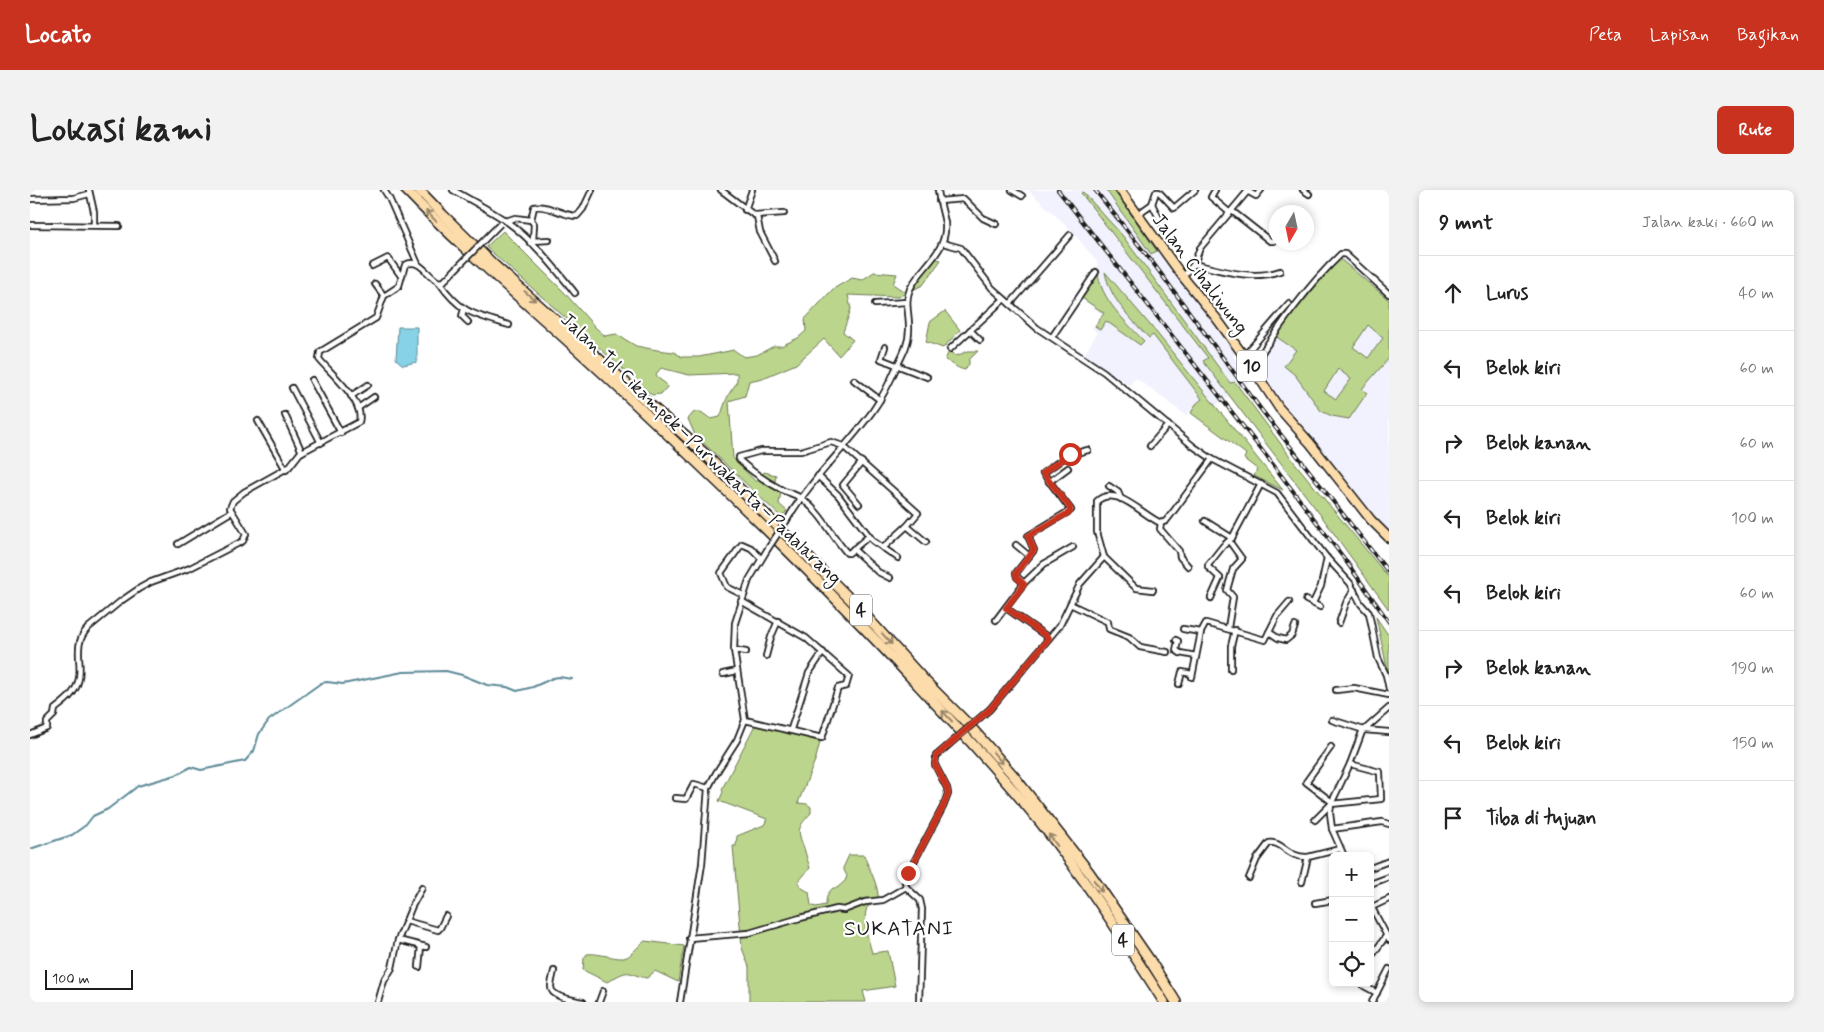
<!DOCTYPE html>
<html lang="id">
<head>
<meta charset="utf-8">
<style>
  :root { --surface:#fff; --page:#f2f2f2; --text:#222; --muted:#767676; --line:#e0e0e0; --accent:#c8321e }
  body { margin:0; font-family:Mynerve,sans-serif; background:var(--page); color:var(--text) }
  .controls { position:absolute; right:15px; bottom:15px; display:grid; overflow:hidden; border-radius:8px; box-shadow:0 2px 8px #0003 }
  .controls button { width:45px; height:45px; display:grid; place-items:center; padding:0; border:0; border-bottom:1px solid var(--line); background:var(--surface); color:var(--text); font:25px sans-serif }
  .compass { position:absolute; left:1239px; top:15px; width:45px; height:45px; border-radius:50%; background:var(--surface); box-shadow:0 2px 8px #0003; rotate:189deg }
  .scale { position:absolute; left:15px; bottom:12px; width:88px; box-sizing:border-box; padding-left:5px; border:2px solid #1c1c1c; border-top:0; font-size:14px; line-height:18px; white-space:nowrap; color:#1c1c1c; -webkit-text-stroke:4px #fff; paint-order:stroke }
  .stop { position:absolute; width:15px; height:15px; margin:-11px; border:4px solid #c8321e; border-radius:50%; background:#fff }
  .stop.end { background:#c8321e; border-color:#fff; box-shadow:0 1px 5px #0008 }
  .list { margin:0; padding:0; list-style:none }
  h2 { display:flex; justify-content:space-between; align-items:center; height:65px; margin:0; padding:0 20px; font-size:21px }
  h2 small { font-size:16px; font-weight:400; color:var(--muted) }
  .list li { display:grid; grid-template-columns:32px 1fr auto; gap:15px; align-items:center; box-sizing:border-box; height:75px; padding:0 20px; border-top:1px solid var(--line) }
  .list b { display:block; font-size:19px; white-space:nowrap }
  .list em { font-size:16px; font-style:normal; color:var(--muted) }
  .icon { flex:none; width:28px; height:28px; fill:none; stroke:currentColor; stroke-width:2; stroke-linecap:round; stroke-linejoin:round }
  .map { position:relative; flex:none; width:1359px; height:812px; overflow:hidden; border-radius:8px }
  header { display:flex; align-items:center; gap:30px; box-sizing:border-box; height:70px; padding:0 25px; background:var(--accent); color:#fff }
  header strong { font-size:24px }
  nav { display:flex; gap:28px; margin-inline-start:auto; font-size:18px }
  .intro { display:flex; align-items:center; justify-content:space-between; box-sizing:border-box; height:120px; padding:0 30px }
  h1 { margin:0; font-size:35px }
  .button { padding:12px 22px; border-radius:8px; background:var(--accent); color:#fff; font-size:18px; font-weight:700 }
  main { display:flex; gap:30px; padding:0 30px }
  aside { flex:1; background:var(--surface); border-radius:8px; box-shadow:0 2px 8px #0003 }
  .map>svg:first-child { display:block }
  .built { fill:#f2f2fe }
  .green { fill:#bbd58c; stroke:#6c7854; fill-rule:evenodd }
  .water { fill:#87d2e7; stroke:#5c8996 }
  .lines { fill:none; stroke-linecap:round; stroke-linejoin:round }
  .stream { stroke:#5c8996; stroke-width:2 }
  .minor-casing { stroke:#1c1c1c; stroke-width:8 }
  .trunk-casing { stroke:#1c1c1c; stroke-width:11 }
  .motorway-casing { stroke:#1c1c1c; stroke-width:12 }
  .minor { stroke:#fff; stroke-width:4.5 }
  .trunk { stroke:#fddcac; stroke-width:8 }
  .motorway { stroke:#fddcac; stroke-width:9 }
  .rail-casing { stroke:#1c1c1c; stroke-width:4 }
  .rail { stroke:#fff; stroke-width:2; stroke-dasharray:5.5; stroke-linecap:butt }
  .minor-bridge-casing { stroke:#1c1c1c; stroke-width:8; stroke-linecap:butt }
  .minor-bridge { stroke:#fff; stroke-width:4.5 }
  .oneway { stroke:#98866b }
  .route { stroke:#c8321e; stroke-width:6 }
  .labels { text-anchor:middle; stroke-width:4.5; stroke-linejoin:round; paint-order:stroke }
  .shield { fill:#fff; stroke:#606060; stroke-width:1 }
  .shield-label { font-size:18px; font-weight:bold; fill:#1c1c1c }
  .street-label { font-size:19px; fill:#1c1c1c; stroke:#fff }
  .quarter-label { font-size:21px; letter-spacing:1px; fill:#1c1c1c; stroke:#fff }
</style>
</head>
<body>
<header>
<strong>Locato</strong>
<nav><a>Peta</a><a>Lapisan</a><a>Bagikan</a></nav>
</header>
<div class="intro"><h1>Lokasi kami</h1><a class="button">Rute</a></div>
<main>
<div class="map">
<svg width="1359" height="812" viewBox="0 0 1359 812">
  <rect width="100%" height="100%" fill="#fff"/>
  <filter id="ink" filterUnits="userSpaceOnUse"><feTurbulence type="fractalNoise" baseFrequency=".02" numOctaves="2"/><feDisplacementMap in="SourceGraphic" scale="10" xChannelSelector="R" yChannelSelector="G"/><feConvolveMatrix kernelMatrix="1 2 1 2 8 2 1 2 1" color-interpolation-filters="sRGB"/></filter>
  <g filter="url(#ink)">
    <g class="built">
      <polygon points="998,0 1085,0 1152,93 1207,161 1203,166 1222,190 1169,227 1160,221 1157,226 1106,188 1099,195 1054,165 1067,143 1062,138 1072,124 1050,108 1068,79 1067,72 1040,39"/>
      <polygon points="1308,64 1359,106 1359,344 1346,333 1238,193 1225,165"/>
    </g>
    <g class="green">
      <polygon points="1076,0 1084,0 1127,61 1121,64"/>
      <polygon points="1053,2 1092,45 1200,193 1205,192 1265,273 1359,388 1359,420 1292,327 1173,171 1178,168 1051,3"/>
      <path d="M473 41 533 101 565 137 575 146 586 144 606 156 627 160 644 162 652 167H669L704 160 714 167 727 165 744 156H751L768 148 776 141 775 129 803 99 822 88 832 90 844 82 867 84 863 94 876 103 903 68 911 70 893 95 868 107 818 105 821 119 813 142 823 150 809 166 794 149 766 174 733 188 719 191 715 206 699 211 703 268 726 292 734 282 746 285 744 297 751 301 749 314 757 321 751 327 665 245 658 229 664 222H671L681 229 690 227C693 220 695 211 699 204 704 195 708 195 707 183L659 185 631 178 626 184 628 188 636 194 637 197 631 204 622 205 456 57Z"/>
      <path d="M1309 68 1359 110V168L1332 199 1337 203 1319 229 1302 226 1291 221 1265 185 1254 176 1266 160 1245 146ZM1338 135 1353 148 1338 168 1323 157ZM1308 179 1321 189 1306 209 1294 201Z"/>
      <path d="M1068 82C1070 109 1096 132 1114 151L1110 155 1076 131 1070 140 1065 136 1074 123 1052 108Z"/>
      <path d="M1075 82 1126 142 1253 300 1224 286 1227 279 1214 269 1216 264 1161 223 1166 214 1172 209 1123 145 1119 148C1100 128 1080 109 1075 82Z"/>
      <polygon points="915,121 930,140 913,158 896,152 900,132"/>
      <path d="M919 161 926 166 938 161H948L939 170V174L935 180C925 178 923 173 915 170Z"/>
      <polygon points="1346,427 1359,446 1359,487"/>
      <path d="M725 535 766 544 790 552 786 568 768 613 777 614 781 617V623C767 638 767 640 774 658 776 665 778 672 780 678L768 692 772 698 779 702 781 715 786 717 796 715C796 708 797 703 803 698H807L815 691 817 686 813 678 819 665H834C839 680 850 696 848 712L837 717C832 733 838 747 842 763L858 761 865 796 833 801 836 812H719V777L712 758 703 656H706L707 646 734 635 737 629 689 611 693 602 692 599Z"/>
      <path d="M615 751 654 756 648 792 625 781 617 788C610 787 606 785 600 783 593 781 583 789 577 792L553 780 554 768 557 764C568 762 589 771 597 767 601 765 609 755 615 751Z"/>
    </g>
    <polygon class="water" points="368,137 387,137 387,172 373,175 366,169"/>
    <g class="lines">
      <polyline class="stream" points="0,659 42,645 56,635 63,626 78,619 108,596 146,585 161,577 171,580 215,571 224,561 229,544 239,530 291,493 297,492 313,494 373,482 416,481 432,485 457,495 477,497 487,501 503,497 523,488 529,487 542,489"/>
      <g class="minor-casing">
        <g id="minor">
          <polyline points="59,0 64,22 64,35"/>
          <polyline points="354,0 359,8 388,74"/>
          <path d="M423 0C440 10 460 20 476 31 503 50 525 78 545 103"/>
          <polyline points="691,0 724,25 754,23"/>
          <polyline points="982,0 992,6"/>
          <polyline points="1185,0 1181,7 1200,23"/>
          <polyline points="1273,0 1279,4"/>
          <polyline points="1217,1 1226,6 1231,0"/>
          <polyline points="0,9 44,8 59,4"/>
          <polyline points="909,11 934,9 953,28 966,34"/>
          <polyline points="1122,14 1133,36"/>
          <polyline points="715,20 722,0"/>
          <polyline points="1202,21 1240,51 1244,51 1246,47"/>
          <polyline points="1108,24 1122,14 1126,2 1129,2 1144,18 1165,0"/>
          <polyline points="727,26 730,42 745,71"/>
          <polyline points="476,31 485,28 501,30"/>
          <polyline points="0,35 89,36"/>
          <polyline points="503,51 519,50"/>
          <path d="M500 53 503 51 504 34 501 30 504 17C518 14 533 26 547 26L553 19 562 0"/>
          <polyline points="913,53 931,58 962,98 1007,138 1074,182 1163,256 1182,269 1247,303 1297,368 1320,393 1331,414 1339,423 1348,468 1356,485 1359,499"/>
          <path d="M1164 74C1190 80 1223 91 1250 81"/>
          <polyline points="342,76 358,68 371,86"/>
          <polyline points="1153,87 1164,74 1170,58 1217,2"/>
          <path d="M409 92C430 123 445 125 479 135"/>
          <polyline points="345,94 354,106"/>
          <polyline points="845,114 877,112"/>
          <polyline points="980,114 1040,45"/>
          <polyline points="434,119 432,126 438,132"/>
          <polyline points="940,140 950,150"/>
          <polyline points="1022,147 1066,82"/>
          <polyline points="855,157 851,169 897,187"/>
          <polyline points="920,159 974,109"/>
          <polyline points="1214,166 1259,114"/>
          <path d="M1222 177C1249 137 1276 97 1311 64H1315L1359 104"/>
          <polyline points="282,190 311,243"/>
          <polyline points="824,190 850,210"/>
          <polyline points="262,198 291,253"/>
          <polyline points="321,206 338,195"/>
          <polyline points="328,218 344,207"/>
          <polyline points="255,225 272,262"/>
          <polyline points="228,231 256,280"/>
          <polyline points="1120,256 1138,235"/>
          <polyline points="788,286 808,305 843,351 868,368"/>
          <polyline points="1019,292 1038,278"/>
          <polyline points="1079,296 1088,302 1091,309"/>
          <polyline points="829,314 813,295 832,272"/>
          <path d="M757 330C780 290 815 259 842 222 852 208 860 192 867 176 873 164 879 153 879 140 880 126 874 112 880 99 891 76 918 62 915 33 913 22 909 11 908 0"/>
          <polyline points="1175,331 1202,348"/>
          <polyline points="1131,333 1136,331 1143,322 1182,269"/>
          <polyline points="1131,333 1130,339 1149,361 1150,367 1158,376"/>
          <polyline points="877,336 896,352"/>
          <path d="M839 346 819 363H817C801 345 792 323 772 309 767 305 760 303 754 301 739 293 721 281 709 270V267L731 261H771L801 252 813 256 888 323 877 336 853 358"/>
          <polyline points="148,354 201,322"/>
          <polyline points="986,355 998,365"/>
          <polyline points="823,359 848,382 860,388"/>
          <polyline points="994,393 987,387 986,383 1004,360 998,346 1041,320 1013,283 1038,265 1058,260"/>
          <path d="M1123 400 1106 398 1074 367 1067 342V311C1087 294 1113 326 1131 333"/>
          <polyline points="713,405 697,397 691,383 712,354 721,358 731,368"/>
          <polyline points="1181,408 1190,388 1178,377 1178,375 1193,356 1202,348 1231,294"/>
          <polyline points="1276,410 1290,417"/>
          <polyline points="711,411 776,448 819,486 816,496 808,498 792,548 715,530"/>
          <polyline points="1283,413 1291,396 1297,368"/>
          <polyline points="1040,414 1078,432 1079,439 1099,447 1110,457 1137,462"/>
          <polyline points="976,418 1019,448"/>
          <polyline points="966,430 994,393 1014,374 1043,357"/>
          <polyline points="1309,433 1316,413 1324,400"/>
          <polyline points="1198,438 1203,407 1197,400 1203,379 1212,369 1199,351"/>
          <polyline points="1153,439 1171,442"/>
          <polyline points="1239,442 1248,448 1256,450 1262,445 1265,436"/>
          <polyline points="1146,450 1148,451 1146,460 1150,463 1166,466"/>
          <polyline points="704,460 716,462"/>
          <polyline points="736,466 741,447 748,431"/>
          <polyline points="1201,479 1201,456 1205,440"/>
          <polyline points="693,484 707,481"/>
          <polyline points="1162,487 1171,442 1176,433 1235,450 1247,426 1259,412"/>
          <polyline points="1149,494 1152,482 1162,484"/>
          <polyline points="1306,500 1324,498 1359,505"/>
          <polyline points="960,519 1030,435 1050,394 1074,367"/>
          <polyline points="1302,530 1334,540 1359,542"/>
          <polyline points="761,539 779,483 793,462"/>
          <path d="M0 545 17 538V532L24 525 25 519C34 512 45 504 48 492 54 474 41 456 58 438L91 411 110 398 121 392 160 378 213 351 216 344 200 318 203 311 214 302 259 277 270 263 329 232C335 211 301 184 289 169L290 162 346 128 354 106 369 96 375 75C390 67 397 86 409 92L414 91 417 88"/>
          <polyline points="1301,557 1276,592 1302,612"/>
          <polyline points="645,608 656,609 664,594 678,598"/>
          <polyline points="1285,630 1301,614 1351,609 1350,582 1320,574"/>
          <polyline points="1302,639 1352,632 1359,634"/>
          <polyline points="1314,666 1302,639 1300,623 1301,614 1320,574 1332,542 1359,518"/>
          <polyline points="1340,678 1359,671"/>
          <path d="M1219 688 1227 669 1239 653C1253 651 1257 668 1278 667"/>
          <polyline points="1272,692 1278,667 1310,659"/>
          <polyline points="1340,694 1359,687"/>
          <polyline points="876,697 890,710 892,719 889,812"/>
          <polyline points="1285,713 1303,710"/>
          <polyline points="1340,714 1359,750"/>
          <polyline points="1342,717 1359,709"/>
          <polyline points="376,731 408,740 410,738 416,726"/>
          <polyline points="659,748 719,743 770,728 807,719 814,720 835,712 853,710 876,697 875,691 878,683 913,617 918,604 917,598 905,575 906,566"/>
          <polyline points="368,750 396,757"/>
          <polyline points="1344,763 1356,746"/>
          <polyline points="389,777 391,756"/>
          <path d="M524 781C523 786 521 792 521 797 521 808 545 810 553 812"/>
          <polyline points="1334,796 1347,803"/>
          <polyline points="348,812 354,791 362,778 368,750 382,716 392,698"/>
          <polyline points="569,812 573,801"/>
          <polyline points="650,812 672,674 678,598 686,583 707,550 715,530 704,460 705,433 719,390 737,360"/>
          <polyline points="1342,812 1359,779"/>
        </g>
      </g>
      <g class="trunk-casing">
        <polyline id="trunk" points="1090,0 1153,87 1187,129 1222,177 1249,218 1280,253 1341,330 1359,348"/>
      </g>
      <g class="motorway-casing">
        <g id="motorway">
          <path d="M376 0C439 66 510 124 577 187 683 287 788 387 887 494 929 539 971 584 1010 632 1055 689 1095 751 1134 812"/>
          <polyline points="389,0 413,25 463,74 674,263 826,415 896,492 938,534 983,585 1059,682 1119,769 1146,812"/>
        </g>
      </g>
      <use href="#minor" class="minor"/>
      <use href="#trunk" class="trunk"/>
      <use href="#motorway" class="motorway"/>
      <g class="rail-casing">
        <g id="rail">
          <polyline points="1028,0 1241,272 1313,367 1359,432"/>
          <polyline points="1065,0 1123,73 1230,218 1359,383"/>
        </g>
      </g>
      <use href="#rail" class="rail"/>
      <g class="minor-bridge-casing">
        <g id="minor-bridge">
          <polyline points="417,88 470,34"/>
          <polyline points="737,360 757,330"/>
          <polyline points="906,566 960,519"/>
        </g>
      </g>
      <use href="#minor-bridge" class="minor-bridge"/>
    </g>
    <defs><path id="oneway-shaft" d="M-6 0H5M1.5-3L5.5 0L1.5 3" fill="none" stroke-width="1.6" stroke-linecap="round" stroke-linejoin="round" transform="scale(1.25)"/></defs>
    <g class="oneway">
      <use href="#oneway-shaft" transform="translate(401 26) rotate(-134)"/>
      <use href="#oneway-shaft" transform="translate(500 106) rotate(41)"/>
      <use href="#oneway-shaft" transform="translate(857 449) rotate(48)"/>
      <use href="#oneway-shaft" transform="translate(917 526) rotate(-133)"/>
      <use href="#oneway-shaft" transform="translate(968 568) rotate(49)"/>
      <use href="#oneway-shaft" transform="translate(1023 650) rotate(-126)"/>
      <use href="#oneway-shaft" transform="translate(1068 696) rotate(55)"/>
    </g>
  </g>
  <g class="lines" filter="url(#ink)">
    <polyline class="route" points="878,683 913,617 918,604 917,598 905,575 906,566 960,519 1019,448 976,418 994,394 987,388 986,383 1004,360 998,346 1040,322 1040,318 1013,283 1040,264"/>
  </g>
  <g class="labels">
    <g class="shield">
      <rect x="1207" y="160.5" width="30" height="31" rx="4"/>
      <rect x="820" y="404.5" width="22" height="31" rx="4"/>
      <rect x="1082" y="734.5" width="22" height="31" rx="4"/>
    </g>
    <g class="shield-label">
      <text x="1222" y="182">10</text>
      <text x="831" y="426">4</text>
      <text x="1093" y="756">4</text>
    </g>
    <g class="street-label">
      <text transform="translate(1171 83) rotate(53)" y="7">Jalan Cihaliwung</text>
      <text transform="translate(672 258) rotate(44)" y="7">Jalan Tol Cikampek–Purwakarta–Padalarang</text>
    </g>
    <g class="quarter-label">
      <text x="869" y="745">SUKATANI</text>
    </g>
  </g>
</svg>
<div class="controls">
<button>+</button>
<button>−</button>
<button><svg class="icon" aria-label="locate" viewBox="0 0 24 24"><circle cx="12" cy="12" r="6"/><path d="M12 2v4M12 18v4M2 12h4M18 12h4"/></svg></button>
</div>
<svg class="compass" viewBox="-18 -18 36 36"><path d="M0-13l5 13h-10z" fill="#e53935"/><path d="M0 13l5-13h-10z" fill="#767676"/></svg>
<div class="scale">100 m</div>
<div class="stop" style="left:1040px;top:264px"></div>
<div class="stop end" style="left:878px;top:683px"></div>
</div>
<aside>
<h2>9 mnt<small>Jalan kaki · 660 m</small></h2>
<ul class="list">
<li><svg class="icon" aria-label="ahead" viewBox="0 0 24 24"><path d="M12 20V5M6 11l6-6 6 6"/></svg><div><b>Lurus</b></div><em>40 m</em></li>
<li><svg class="icon" aria-label="left" viewBox="0 0 24 24"><path d="M17 20v-9H6M10 6l-5 5 5 5"/></svg><div><b>Belok kiri</b></div><em>60 m</em></li>
<li><svg class="icon" aria-label="right" viewBox="0 0 24 24"><path d="M7 20v-9h11M14 6l5 5-5 5"/></svg><div><b>Belok kanan</b></div><em>60 m</em></li>
<li><svg class="icon" aria-label="left" viewBox="0 0 24 24"><path d="M17 20v-9H6M10 6l-5 5 5 5"/></svg><div><b>Belok kiri</b></div><em>100 m</em></li>
<li><svg class="icon" aria-label="left" viewBox="0 0 24 24"><path d="M17 20v-9H6M10 6l-5 5 5 5"/></svg><div><b>Belok kiri</b></div><em>60 m</em></li>
<li><svg class="icon" aria-label="right" viewBox="0 0 24 24"><path d="M7 20v-9h11M14 6l5 5-5 5"/></svg><div><b>Belok kanan</b></div><em>190 m</em></li>
<li><svg class="icon" aria-label="left" viewBox="0 0 24 24"><path d="M17 20v-9H6M10 6l-5 5 5 5"/></svg><div><b>Belok kiri</b></div><em>150 m</em></li>
<li><svg class="icon" aria-label="arrive" viewBox="0 0 24 24"><path d="M6 21V4h12l-3 4 3 4H6"/></svg><div><b>Tiba di tujuan</b></div></li>
</ul>
</aside>
</main>
</body>
</html>
